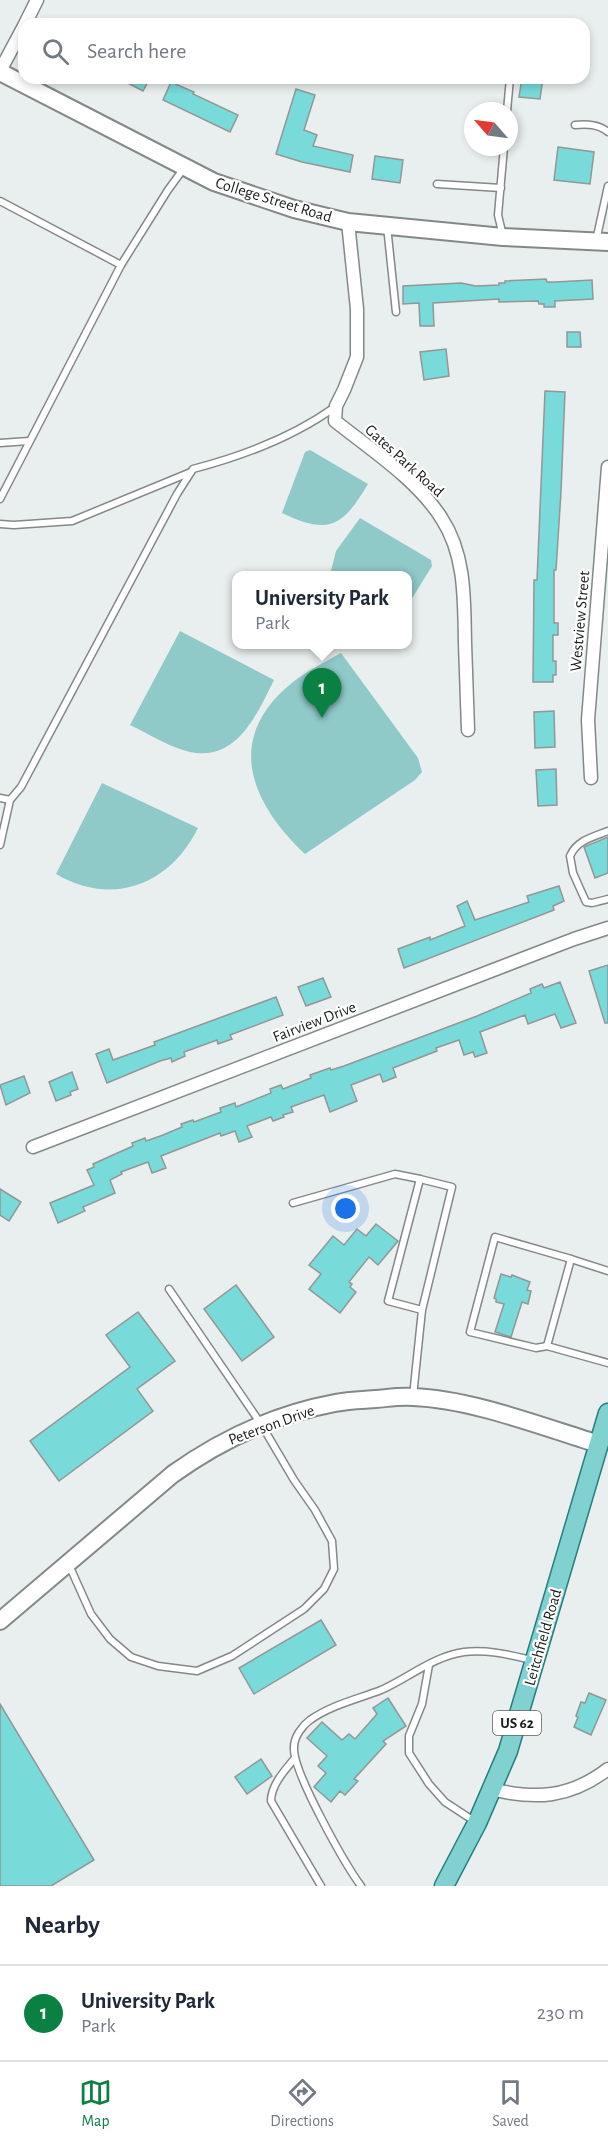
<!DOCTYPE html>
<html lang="en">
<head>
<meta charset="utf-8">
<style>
  :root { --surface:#fff; --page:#f2f2f3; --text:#1f2937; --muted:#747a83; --line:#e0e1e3; --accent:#0b8043 }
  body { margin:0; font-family:"Alegreya Sans",sans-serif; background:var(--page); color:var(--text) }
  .compass { position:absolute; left:464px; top:102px; width:54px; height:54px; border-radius:50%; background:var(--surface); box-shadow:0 3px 9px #0003; rotate:298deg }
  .you { position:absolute; left:346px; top:1209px; width:21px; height:21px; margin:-15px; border:4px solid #fff; border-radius:50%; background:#1a73e8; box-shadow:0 0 0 9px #1a73e833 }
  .badge { display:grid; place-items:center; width:39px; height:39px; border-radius:50%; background:var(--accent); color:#fff; font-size:20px; font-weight:700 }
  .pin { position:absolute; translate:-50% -50px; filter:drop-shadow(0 2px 3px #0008) }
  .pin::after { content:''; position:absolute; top:32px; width:21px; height:18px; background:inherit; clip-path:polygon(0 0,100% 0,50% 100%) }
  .popup { position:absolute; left:232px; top:571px; width:180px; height:78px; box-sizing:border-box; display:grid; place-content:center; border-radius:12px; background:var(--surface); filter:drop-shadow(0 2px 4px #0005); font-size:20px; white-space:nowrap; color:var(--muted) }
  .popup b { font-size:22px; color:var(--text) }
  .popup::after { content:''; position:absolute; left:50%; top:100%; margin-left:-12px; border:12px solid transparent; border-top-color:var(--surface) }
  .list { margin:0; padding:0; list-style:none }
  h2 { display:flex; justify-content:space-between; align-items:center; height:78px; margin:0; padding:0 24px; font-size:26px }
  h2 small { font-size:20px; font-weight:400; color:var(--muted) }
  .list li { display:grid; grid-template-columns:39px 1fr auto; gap:18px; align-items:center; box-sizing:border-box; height:96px; padding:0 24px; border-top:2px solid var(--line) }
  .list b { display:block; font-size:22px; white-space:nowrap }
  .list p { margin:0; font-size:20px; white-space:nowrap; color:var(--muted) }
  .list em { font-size:20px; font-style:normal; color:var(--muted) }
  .icon { flex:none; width:33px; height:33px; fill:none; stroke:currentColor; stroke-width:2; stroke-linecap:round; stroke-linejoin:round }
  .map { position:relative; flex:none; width:608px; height:1886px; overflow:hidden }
  .search { position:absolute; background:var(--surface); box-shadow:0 3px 9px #0003; left:18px; right:18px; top:18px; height:66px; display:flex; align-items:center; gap:15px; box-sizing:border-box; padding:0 21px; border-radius:18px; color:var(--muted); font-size:22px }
  .sheet { height:174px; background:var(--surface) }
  nav { display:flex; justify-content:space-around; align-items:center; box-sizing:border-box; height:84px; border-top:2px solid var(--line); background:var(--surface); font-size:16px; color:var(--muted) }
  nav a { display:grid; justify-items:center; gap:3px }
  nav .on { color:var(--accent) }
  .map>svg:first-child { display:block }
  .green { fill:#8fc9c8 }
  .building { fill:#78dad9; stroke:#929797; stroke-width:1.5 }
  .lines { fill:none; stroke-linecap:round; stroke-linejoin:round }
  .lane-casing { stroke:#838988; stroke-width:9 }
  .street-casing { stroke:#838988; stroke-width:15 }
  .secondary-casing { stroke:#838988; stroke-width:20 }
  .primary-casing { stroke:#257e7d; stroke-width:21 }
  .lane { stroke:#fff; stroke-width:6 }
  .street { stroke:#fff; stroke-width:12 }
  .secondary { stroke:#fff; stroke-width:16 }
  .primary { stroke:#80d1d0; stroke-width:18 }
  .labels { text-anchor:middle; stroke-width:4.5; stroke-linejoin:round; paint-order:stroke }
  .shield { fill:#fff; stroke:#5f6060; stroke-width:1.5 }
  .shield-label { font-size:15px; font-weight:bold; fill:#1a1c1c }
  .street-label { font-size:16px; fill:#1a1c1c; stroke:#fff }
</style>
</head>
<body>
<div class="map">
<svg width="608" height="1886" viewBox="0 0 608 1886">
  <rect width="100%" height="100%" fill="#e9efee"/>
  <g class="green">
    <path d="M310 450 368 484C343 526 329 536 282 513L305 452Z"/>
    <polygon points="360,518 431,560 432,566 408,605 407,576 330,575 336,551"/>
    <path d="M180 631 274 680C257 714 237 762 190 752 169 747 149 734 130 725Z"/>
    <path d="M341 653 418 758 422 772 415 780 305 854C249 801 224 737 293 682 308 670 325 662 341 653Z"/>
    <path d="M102 783 198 828C170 885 112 907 56 874Z"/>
  </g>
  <g class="building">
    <polygon points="118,78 150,78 143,91"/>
    <polygon points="522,78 543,78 540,99 519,97"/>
    <polygon points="171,82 194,92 193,94 238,115 230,132 163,100"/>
    <polygon points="296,89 315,95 304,130 317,135 313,146 353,155 350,172 302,162 276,154"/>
    <polygon points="558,147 594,152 590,184 554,180"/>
    <polygon points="375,156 403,160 400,183 372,179"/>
    <polygon points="546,279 547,282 555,282 592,280 593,299 555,301 555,307 544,307 544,304 539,304 538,301 499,302 499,299 433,303 434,326 420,326 419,303 403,304 403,286 461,283 476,286 499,285 499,283 505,283 505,281"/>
    <polygon points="567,332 580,332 581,347 567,347"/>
    <polygon points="446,349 449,376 424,380 420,352"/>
    <polygon points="545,391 565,392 561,492 556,570 554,570 554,623 558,623 558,635 553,635 553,661 556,661 556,675 553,675 553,682 533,682 534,580 537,580"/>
    <polygon points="554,711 555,747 535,748 534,712"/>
    <polygon points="556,769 557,805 538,806 536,770"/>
    <polygon points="608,837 608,873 595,878 584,847"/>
    <polygon points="559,886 564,901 553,906 554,910 404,968 398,949 430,937 430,940 465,926 457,906 467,901 475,920 529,902 527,896"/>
    <polygon points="608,965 608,1023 605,1023 589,971"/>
    <polygon points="323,978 331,997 306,1006 298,987"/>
    <polygon points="560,982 576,1023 561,1028 555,1014 528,1024 525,1015 480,1032 487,1053 475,1057 473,1052 464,1055 459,1040 436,1048 437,1051 393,1068 396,1077 383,1082 380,1074 351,1085 357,1101 330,1112 324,1095 291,1107 293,1112 283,1115 284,1117 273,1121 271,1117 247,1126 252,1137 239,1142 235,1131 221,1136 220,1133 161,1156 166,1168 152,1173 148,1162 121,1172 122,1174 110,1180 115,1193 83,1207 85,1211 58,1223 50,1203 94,1185 87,1170 94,1167 93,1164 133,1146 132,1143 145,1138 146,1141 163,1135 182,1127 181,1124 193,1120 194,1122 221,1112 220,1108 235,1103 236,1107 271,1093 270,1089 281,1085 283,1089 311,1078 310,1075 330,1068 331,1070 344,1066 477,1016 531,993 530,989 542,984 544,988"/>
    <polygon points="276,997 283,1015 230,1035 232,1039 218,1044 217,1040 184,1052 185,1056 172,1062 171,1058 160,1061 107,1083 96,1054 109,1049 113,1060 155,1045 154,1042"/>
    <polygon points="72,1072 78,1089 70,1092 71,1095 56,1101 49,1082"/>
    <polygon points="24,1076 30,1093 6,1105 0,1085"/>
    <polygon points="0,1189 21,1202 9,1221 0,1215"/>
    <polygon points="376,1224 398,1241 378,1265 369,1257 349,1282 352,1284 350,1287 356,1292 340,1313 309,1289 321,1274 309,1265 333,1236 344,1245 357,1229 366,1236"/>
    <polygon points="501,1274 511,1277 512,1275 530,1282 527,1290 531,1291 528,1304 522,1302 511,1337 495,1332 504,1304 496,1302 496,1299 494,1298"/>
    <polygon points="236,1285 274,1337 242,1361 204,1309"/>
    <polygon points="138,1312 175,1361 137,1389 153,1411 59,1481 30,1441 130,1367 106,1335"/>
    <polygon points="321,1620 336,1645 254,1694 239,1668"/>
    <polygon points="589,1693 606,1700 591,1735 574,1727 578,1717 576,1716 581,1702 585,1703"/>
    <polygon points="388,1698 406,1726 383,1741 386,1744 354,1779 358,1781 345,1795 340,1791 331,1802 314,1787 326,1773 318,1766 327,1756 307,1738 322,1722 342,1740 349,1734 355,1739 377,1714 373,1708"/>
    <polygon points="0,1704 94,1860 51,1886 0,1886"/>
    <polygon points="261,1759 272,1776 247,1794 235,1777"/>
  </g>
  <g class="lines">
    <g class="lane-casing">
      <g id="lane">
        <polyline points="507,111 510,78"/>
        <path d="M575 125C587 124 598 124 608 132"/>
        <polyline points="437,184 501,188"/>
        <polyline points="0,201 121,265"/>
        <polyline points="387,226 396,312"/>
        <polyline points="503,236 498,215 504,147"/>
        <polyline points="596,241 608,186"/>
        <polyline points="0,443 29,441"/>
        <polyline points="0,499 121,265 168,190 184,168"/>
        <polyline points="0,524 14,525 72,521 191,472"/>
        <path d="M0 798 10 800 21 787 177 494 193 469C243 456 293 437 335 407"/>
        <path d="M608 831C593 837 577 840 570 856L573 873 586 902 592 903 608 899"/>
        <polyline points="0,845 10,800"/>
        <polyline points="293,1203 395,1174 420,1179"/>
        <polyline points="608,1271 571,1259 547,1346 608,1363"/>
        <polyline points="547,1346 536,1348 470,1332 495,1237 571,1259"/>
        <polyline points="413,1396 422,1310 452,1187 420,1179 388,1301 422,1310"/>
        <polyline points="69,1565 91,1614 110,1639 131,1657 158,1666 197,1671 232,1656 304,1609 324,1589 334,1569 332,1541 315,1510 294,1480 261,1424 169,1289"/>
        <polyline points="429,1665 422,1704 409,1736 409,1753 429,1784 445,1802 474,1821"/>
        <path d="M295 1758C285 1770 271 1785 271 1801L321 1886"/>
        <path d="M361 1886C345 1864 292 1771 294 1747 294 1737 302 1726 310 1720 331 1705 358 1699 381 1690 408 1678 434 1656 464 1652 487 1649 510 1655 532 1660"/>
      </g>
    </g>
    <g class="street-casing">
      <g id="street">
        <polyline points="25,24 37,0"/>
        <polyline points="0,71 24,26"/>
        <path d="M348 222 357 309V357L344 390 336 406 335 421C370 449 418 480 442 519 466 556 464 601 465 643 466 672 467 701 468 730"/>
        <polyline points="591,778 588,720 608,467"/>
        <polyline points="33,1147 574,939 608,928"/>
        <path d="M491 1789C536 1800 570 1798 608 1769"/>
      </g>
    </g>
    <g class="secondary-casing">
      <g id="secondary">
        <polyline points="0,72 214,182 294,209 348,222 503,237 608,242"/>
        <path d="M0 1621 173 1474C222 1439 276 1414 335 1403 349 1400 363 1400 376 1399 388 1398 401 1396 413 1397 471 1399 543 1427 599 1444"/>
      </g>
    </g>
    <g class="primary-casing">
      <polyline id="primary" points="444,1886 477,1823 508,1751 608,1413"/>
    </g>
    <use href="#lane" class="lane"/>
    <use href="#street" class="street"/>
    <use href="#secondary" class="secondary"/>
    <use href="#primary" class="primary"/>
  </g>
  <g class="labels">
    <rect class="shield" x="493" y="1711" width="48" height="24" rx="4.5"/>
    <g class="shield-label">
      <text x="517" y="1728">US 62</text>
    </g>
    <g class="street-label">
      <text transform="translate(274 199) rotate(17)" y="6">College Street Road</text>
      <text transform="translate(405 460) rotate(42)" y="6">Gates Park Road</text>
      <text transform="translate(579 621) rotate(-85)" y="6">Westview Street</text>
      <text transform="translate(314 1021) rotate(-21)" y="6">Fairview Drive</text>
      <text transform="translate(271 1424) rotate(-20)" y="6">Peterson Drive</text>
      <text transform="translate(542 1637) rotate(-74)" y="6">Leitchfield Road</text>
    </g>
  </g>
</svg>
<svg class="compass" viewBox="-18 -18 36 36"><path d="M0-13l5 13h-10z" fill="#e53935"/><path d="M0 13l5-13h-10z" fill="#747a83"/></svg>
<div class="you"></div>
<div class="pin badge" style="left:322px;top:718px">1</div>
<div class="popup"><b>University Park</b>Park</div>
<div class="search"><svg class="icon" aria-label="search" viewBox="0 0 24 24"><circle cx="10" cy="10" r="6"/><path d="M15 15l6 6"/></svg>Search here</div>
</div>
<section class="sheet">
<h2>Nearby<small></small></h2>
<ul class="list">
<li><span class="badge">1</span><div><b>University Park</b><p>Park</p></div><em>230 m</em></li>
</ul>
</section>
<nav>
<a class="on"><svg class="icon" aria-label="map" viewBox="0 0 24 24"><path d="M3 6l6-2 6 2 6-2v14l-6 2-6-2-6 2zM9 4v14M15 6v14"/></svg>Map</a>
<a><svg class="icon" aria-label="directions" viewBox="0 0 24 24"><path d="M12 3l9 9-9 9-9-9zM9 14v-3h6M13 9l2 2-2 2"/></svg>Directions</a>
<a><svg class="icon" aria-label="saved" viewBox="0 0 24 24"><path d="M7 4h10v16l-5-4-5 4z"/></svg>Saved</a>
</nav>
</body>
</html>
